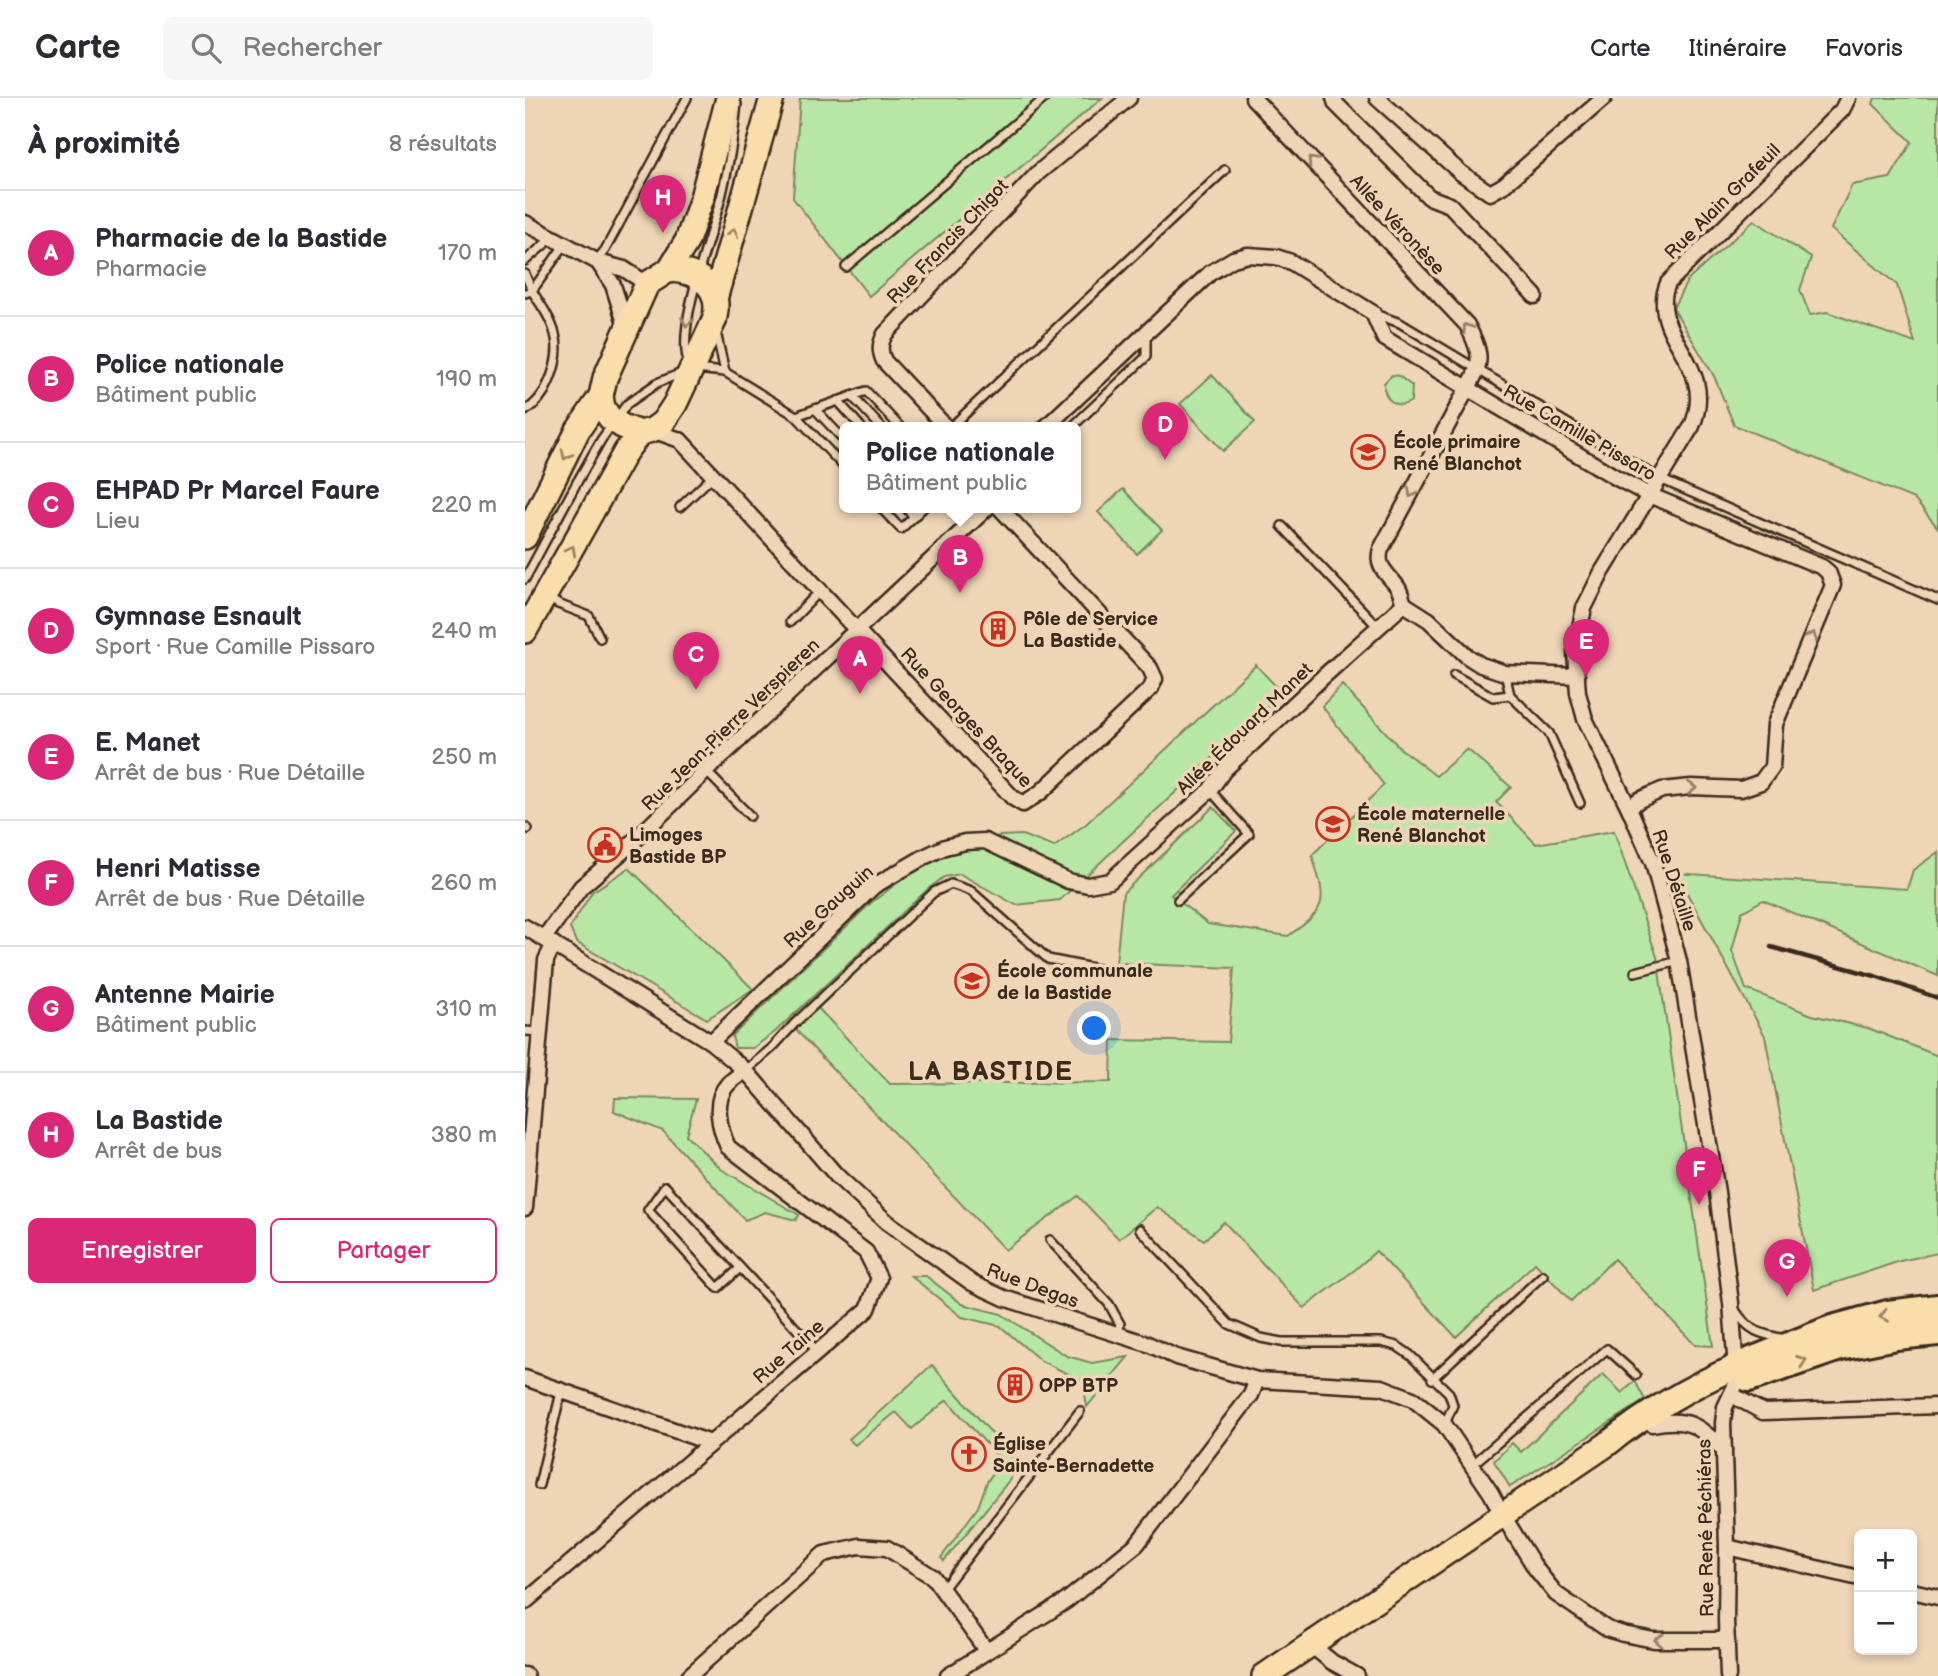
<!DOCTYPE html>
<html lang="fr">
<head>
<meta charset="utf-8">
<style>
  :root { --surface:#fff; --page:#f7f7f7; --text:#2b2b33; --muted:#7c7c81; --line:#e1e1e2; --accent:#db2777 }
  body { margin:0; font-family:"Balsamiq Sans",sans-serif; background:var(--page); color:var(--text) }
  .controls { position:absolute; right:21px; bottom:21px; display:grid; overflow:hidden; border-radius:10px; box-shadow:0 4px 10px #0003 }
  .controls button { width:63px; height:63px; display:grid; place-items:center; padding:0; border:0; border-bottom:2px solid var(--line); background:var(--surface); color:var(--text); font:35px sans-serif }
  .you { position:absolute; left:570px; top:931px; width:24px; height:24px; margin:-18px; border:5px solid #fff; border-radius:50%; background:#1a73e8; box-shadow:0 0 0 10px #1a73e833 }
  .badge { display:grid; place-items:center; width:46px; height:46px; border-radius:50%; background:var(--accent); color:#fff; font-size:23px; font-weight:700 }
  .pin { position:absolute; translate:-50% -58px; filter:drop-shadow(0 2px 4px #0008) }
  .pin::after { content:''; position:absolute; top:37px; width:24px; height:21px; background:inherit; clip-path:polygon(0 0,100% 0,50% 100%) }
  .popup { position:absolute; left:314px; top:324px; width:242px; height:91px; box-sizing:border-box; display:grid; place-content:center; border-radius:10px; background:var(--surface); filter:drop-shadow(0 2px 5px #0005); font-size:23px; white-space:nowrap; color:var(--muted) }
  .popup b { font-size:26px; color:var(--text) }
  .popup::after { content:''; position:absolute; left:50%; top:100%; margin-left:-14px; border:14px solid transparent; border-top-color:var(--surface) }
  .list { margin:0; padding:0; list-style:none }
  h2 { display:flex; justify-content:space-between; align-items:center; height:91px; margin:0; padding:0 28px; font-size:30px }
  h2 small { font-size:23px; font-weight:400; color:var(--muted) }
  .list li { display:grid; grid-template-columns:46px 1fr auto; gap:21px; align-items:center; box-sizing:border-box; height:126px; padding:0 28px; border-top:2px solid var(--line) }
  .list b { display:block; font-size:26px; white-space:nowrap }
  .list p { margin:0; font-size:23px; white-space:nowrap; color:var(--muted) }
  .list em { font-size:23px; font-style:normal; color:var(--muted) }
  .actions { display:flex; gap:14px; padding:21px 28px }
  .actions a { flex:1; padding:16px 0; border:2px solid var(--accent); border-radius:10px; text-align:center; font-size:24px; color:var(--accent) }
  .actions .main { background:var(--accent); color:#fff }
  .icon { flex:none; width:38px; height:38px; fill:none; stroke:currentColor; stroke-width:2; stroke-linecap:round; stroke-linejoin:round }
  .map { position:relative; flex:none; width:1413px; height:1578px; overflow:hidden }
  header { display:flex; align-items:center; gap:42px; box-sizing:border-box; height:98px; padding:0 35px; background:var(--surface); border-bottom:2px solid var(--line) }
  header strong { font-size:33px }
  nav { display:flex; gap:38px; margin-inline-start:auto; font-size:24px }
  .search { width:490px; height:63px; background:var(--page); display:flex; align-items:center; gap:18px; box-sizing:border-box; padding:0 24px; border-radius:10px; color:var(--muted); font-size:26px }
  main { display:flex }
  aside { flex:1; background:var(--surface) }
  .map>svg:first-child { display:block }
  .green { fill:#b8e7a5; stroke:#7a8862; stroke-width:2 }
  .lines { fill:none; stroke-linecap:round; stroke-linejoin:round }
  .service-casing { stroke:#3b2a1e; stroke-width:12 }
  .minor-casing { stroke:#3b2a1e; stroke-width:19 }
  .primary-casing { stroke:#3b2a1e; stroke-width:28 }
  .motorway-casing { stroke:#3b2a1e; stroke-width:32 }
  .service { stroke:#eed5b6; stroke-width:7 }
  .minor { stroke:#eed5b6; stroke-width:14 }
  .primary { stroke:#f9deab; stroke-width:23 }
  .motorway { stroke:#f9deab; stroke-width:26 }
  .rail { stroke:#3b2a1e; stroke-width:4.5 }
  .oneway { stroke:#94806a }
  .oneway2 { stroke:#9a8464 }
  .labels { text-anchor:middle; stroke-width:7; stroke-linejoin:round; paint-order:stroke }
  .street-label { font-size:19px; fill:#3b2a1e; stroke:#eed5b6 }
  .poi-label { font-size:19px; font-weight:bold; fill:#3b2a1e; stroke:#eed5b6; text-anchor:start }
  .district-label { font-size:26px; font-weight:bold; letter-spacing:2px; fill:#3b2a1e; stroke:#eed5b6 }
</style>
</head>
<body>
<header>
<strong>Carte</strong>
<div class="search"><svg class="icon" aria-label="search" viewBox="0 0 24 24"><circle cx="10" cy="10" r="6"/><path d="M15 15l6 6"/></svg>Rechercher</div>
<nav><a>Carte</a><a>Itinéraire</a><a>Favoris</a></nav>
</header>
<main>
<aside>
<h2>À proximité<small>8 résultats</small></h2>
<ul class="list">
<li><span class="badge">A</span><div><b>Pharmacie de la Bastide</b><p>Pharmacie</p></div><em>170 m</em></li>
<li><span class="badge">B</span><div><b>Police nationale</b><p>Bâtiment public</p></div><em>190 m</em></li>
<li><span class="badge">C</span><div><b>EHPAD Pr Marcel Faure</b><p>Lieu</p></div><em>220 m</em></li>
<li><span class="badge">D</span><div><b>Gymnase Esnault</b><p>Sport · Rue Camille Pissaro</p></div><em>240 m</em></li>
<li><span class="badge">E</span><div><b>E. Manet</b><p>Arrêt de bus · Rue Détaille</p></div><em>250 m</em></li>
<li><span class="badge">F</span><div><b>Henri Matisse</b><p>Arrêt de bus · Rue Détaille</p></div><em>260 m</em></li>
<li><span class="badge">G</span><div><b>Antenne Mairie</b><p>Bâtiment public</p></div><em>310 m</em></li>
<li><span class="badge">H</span><div><b>La Bastide</b><p>Arrêt de bus</p></div><em>380 m</em></li>
</ul>
<div class="actions"><a class="main">Enregistrer</a><a>Partager</a></div>
</aside>
<div class="map">
<svg width="1413" height="1578" viewBox="0 0 1413 1578">
  <rect width="100%" height="100%" fill="#eed5b6"/>
  <filter id="ink" filterUnits="userSpaceOnUse"><feTurbulence type="fractalNoise" baseFrequency=".0143" numOctaves="2"/><feDisplacementMap in="SourceGraphic" scale="14" xChannelSelector="R" yChannelSelector="G"/><feConvolveMatrix kernelMatrix="1 2 1 2 8 2 1 2 1" color-interpolation-filters="sRGB"/></filter>
  <g filter="url(#ink)">
    <g class="green">
      <polygon points="275,0 577,0 344,198 268,100"/>
      <polygon points="1350,0 1413,0 1413,430 1389,401 1209,327 1189,278 1148,210 1162,183 1229,122 1286,160 1275,192 1285,217 1302,214 1390,245 1372,187 1306,131 1327,87 1365,80 1387,44 1348,6"/>
      <polygon points="687,277 730,324 698,353 655,306"/>
      <path d="M867 277 874 278 887 288 886 303C872 313 858 301 859 285Z"/>
      <polygon points="598,391 637,432 612,456 573,414"/>
      <polygon points="731,567 757,595 535,802 491,807 435,776 419,779 403,791 250,934 228,950 210,950 207,938 347,804 391,771 438,749 474,738 497,737 529,749 561,726"/>
      <path d="M817 587 876 651 911 678 942 651 986 689 971 704 1011 746 1089 733 1132 859 1188 1248 1170 1247 1089 1161 1046 1203 1010 1165 931 1239 851 1153 831 1171 779 1210 699 1124 679 1142 632 1109 594 1141 553 1098 480 1152 270 931 292 909 365 986 586 984 587 942 703 944 709 870 591 865 598 795 688 709 711 733 646 797 683 826 763 838C805 809 801 803 787 757L859 687 797 608Z"/>
      <polygon points="1413,754 1413,878 1238,802 1217,814 1207,853 1221,891 1287,917 1343,930 1413,958 1413,1155 1375,1163 1289,1192 1240,938 1151,775 1382,791 1388,772"/>
      <polygon points="104,770 228,891 182,921 51,844 45,830 67,794"/>
      <polygon points="90,1000 171,1001 161,1037 196,1071 274,1117 271,1122 240,1114 220,1122 138,1033 89,1013"/>
      <polygon points="386,1178 401,1178 437,1206 476,1216 542,1258 567,1265 603,1259 562,1309 558,1283 516,1263 475,1228 437,1219"/>
      <polygon points="407,1267 490,1362 486,1380 419,1463 416,1460 453,1409 462,1384 476,1362 422,1302 387,1331 371,1314 330,1347 324,1341"/>
      <polygon points="1078,1276 1097,1295 1110,1283 1120,1302 985,1389 969,1363 987,1345 996,1354"/>
    </g>
    <g class="lines">
      <g class="service-casing">
        <g id="service">
          <polyline points="0,163 28,139"/>
          <polyline points="71,163 80,152 162,0"/>
          <polyline points="321,169 520,0"/>
          <polyline points="0,176 7,193 40,146"/>
          <path d="M0 195 7 193C29 226 41 245 24 284 19 296 12 306 0 313"/>
          <polyline points="850,216 875,225 1135,381 1413,502"/>
          <polyline points="191,234 200,274"/>
          <path d="M163 263C151 227 187 136 197 96 204 67 209 36 212 6"/>
          <polyline points="170,271 200,274 271,318 320,370"/>
          <polyline points="327,298 356,329"/>
          <polyline points="313,303 336,329"/>
          <polyline points="290,311 320,343"/>
          <polyline points="271,318 341,293 375,329"/>
          <polyline points="426,329 700,72"/>
          <polyline points="547,329 621,259 621,235"/>
          <polyline points="155,409 188,378"/>
          <polyline points="355,409 376,431 399,409"/>
          <polyline points="380,409 389,419"/>
          <polyline points="757,428 853,529"/>
          <polyline points="0,481 51,386 76,342 102,306 132,285 159,274"/>
          <polyline points="23,500 33,506 64,518 75,540"/>
          <polyline points="265,524 295,493"/>
          <polyline points="980,575 985,597 1024,635 1055,705"/>
          <polyline points="929,577 968,599 985,597"/>
          <polyline points="181,673 225,718"/>
          <polyline points="0,729 3,731"/>
          <polyline points="653,802 724,736 685,692"/>
          <polyline points="1110,874 1154,863"/>
          <polyline points="0,933 15,934"/>
          <polyline points="221,972 247,950 270,925 409,794 426,786 446,793 523,861 582,873"/>
          <polyline points="615,1131 704,1226 736,1240 756,1244 856,1244 872,1248 885,1257 924,1295 928,1307 920,1326"/>
          <polyline points="525,1142 584,1206 595,1226 593,1236"/>
          <polyline points="215,1170 193,1190 123,1112 140,1088 292,1253"/>
          <path d="M1210 1212C1224 1234 1236 1236 1260 1241"/>
          <polyline points="907,1281 1018,1177"/>
          <polyline points="948,1366 1082,1251 1111,1277"/>
          <polyline points="14,1387 36,1294"/>
          <polyline points="417,1492 555,1313"/>
        </g>
      </g>
      <g class="minor-casing">
        <g id="minor">
          <path d="M728 0 942 227C956 254 959 265 942 291L856 451C850 470 864 476 873 490 876 495 877 501 879 506"/>
          <polyline points="809,0 811,6 904,99 925,107 1010,198"/>
          <polyline points="852,0 936,75 965,95 979,87 1079,0"/>
          <polyline points="0,125 73,164 99,171 122,186"/>
          <polyline points="73,164 88,187 102,231"/>
          <path d="M421 329 359 263C354 252 355 246 360 236L514 74 604 0"/>
          <polyline points="521,329 685,175 708,161 723,157 751,159 766,164 848,215 859,240 1092,380 1124,397 1297,469 1303,474 1308,487 1250,626 1247,669 1236,684 1216,691 1166,689 1137,692 1114,702 1104,710"/>
          <polyline points="127,332 155,342 488,700 498,706 516,694 626,590 630,581 625,570 474,409"/>
          <polyline points="0,829 186,944 220,972 312,1078 362,1124 447,1185 479,1200 623,1246 651,1259 732,1282 857,1289 888,1301 919,1326 966,1395 977,1416 1011,1471 1031,1496 1082,1531 1098,1536 1129,1542 1202,1542"/>
          <polyline points="19,840 56,789 105,747 181,673 463,409"/>
          <polyline points="186,944 349,788 399,759 420,749 440,744 460,743 543,783 563,787 585,783 685,692 699,672 798,579 879,506 904,522 942,558 956,567 980,575 1052,578"/>
          <polyline points="0,1110 21,862 29,846"/>
          <polyline points="0,1280 186,1345"/>
          <polyline points="1207,1297 1238,1314 1413,1308"/>
          <path d="M1127 1326C1164 1319 1172 1327 1199 1352"/>
          <polyline points="1202,1449 1334,1480"/>
          <polyline points="1387,1493 1413,1499"/>
          <path d="M0 1504 343 1211 354 1180 341 1154 203 1049C195 1032 187 1003 203 986 208 981 215 977 220 972"/>
          <polyline points="786,1547 807,1564 832,1578"/>
          <polyline points="0,1577 1,1578"/>
          <polyline points="164,1578 299,1456 334,1448 362,1450 408,1479 461,1552"/>
          <polyline points="423,1578 541,1503 612,1446 726,1297 732,1282"/>
          <path d="M1203 1578 1201 1522 1202 1449 1198 1325 1200 1309 1212 1284 1206 1205 1192 1094 1154 863 1128 765 1104 710 1060 621 1053 595 1050 554 1059 510 1077 474 1167 328C1191 271 1136 246 1139 201 1139 196 1141 190 1143 185L1317 12 1323 0"/>
        </g>
      </g>
      <g class="primary-casing">
        <g id="primary">
          <path d="M144 172C175 173 198 190 189 223L150 306 138 324 127 332 115 335 97 328 85 320 78 310 76 298 80 280 122 186Z"/>
          <polyline points="144,172 162,143 177,100 203,0"/>
          <polyline points="190,201 247,0"/>
          <polyline points="0,439 53,332 76,298"/>
          <polyline points="0,533 101,353 115,335"/>
          <path d="M739 1578 1081 1347C1121 1315 1163 1289 1211 1269"/>
        </g>
      </g>
      <g class="motorway-casing">
        <g id="motorway">
          <polyline points="1211,1269 1307,1231 1363,1216 1413,1210"/>
          <polyline points="1224,1280 1315,1249 1371,1238 1413,1234"/>
        </g>
      </g>
      <use href="#service" class="service"/>
      <use href="#minor" class="minor"/>
      <use href="#primary" class="primary"/>
      <use href="#motorway" class="motorway"/>
      <polyline class="rail" points="1246,849 1350,878 1413,900"/>
    </g>
    <defs><path id="oneway-chevron" d="M-2-3.5L2.5 0L-2 3.5" fill="none" stroke-width="1.6" stroke-linecap="round" stroke-linejoin="round" transform="scale(1.75)"/></defs>
    <g class="oneway">
      <use href="#oneway-chevron" transform="translate(787 63) rotate(-133)"/>
      <use href="#oneway-chevron" transform="translate(162 224) rotate(100)"/>
      <use href="#oneway-chevron" transform="translate(942 230) rotate(-124)"/>
      <use href="#oneway-chevron" transform="translate(887 395) rotate(119)"/>
      <use href="#oneway-chevron" transform="translate(1287 538) rotate(-68)"/>
      <use href="#oneway-chevron" transform="translate(1167 690) rotate(-1)"/>
      <use href="#oneway-chevron" transform="translate(1134 1542) rotate(-175)"/>
    </g>
    <g class="oneway2">
      <use href="#oneway-chevron" transform="translate(208 135) rotate(-75)"/>
      <use href="#oneway-chevron" transform="translate(41 357) rotate(116)"/>
      <use href="#oneway-chevron" transform="translate(46 452) rotate(-61)"/>
      <use href="#oneway-chevron" transform="translate(1359 1218) rotate(168)"/>
      <use href="#oneway-chevron" transform="translate(1277 1263) rotate(-20)"/>
    </g>
  </g>
  <defs>
    <g id="school-ring" transform="scale(1.75)"><circle r="9.5" fill="#eed5b6" stroke="#c8321e" stroke-width="1.5"/><path d="M0-5L7-2L0 1L-7-2ZM-4 1L0 2.5L4 1V4Q0 6-4 4Z" fill="#c8321e"/></g>
    <g id="building-ring" transform="scale(1.75)"><circle r="9.5" fill="#eed5b6" stroke="#c8321e" stroke-width="1.5"/><path d="M-4-6H4V6H1V3H-1V6H-4ZM-2.5-4.3h1.7v1.8h-1.7ZM.8-4.3h1.7v1.8H.8ZM-2.5-1h1.7V.8h-1.7ZM.8-1h1.7V.8H.8Z" fill="#c8321e"/></g>
    <g id="civic-ring" transform="scale(1.75)"><circle r="9.5" fill="#eed5b6" stroke="#c8321e" stroke-width="1.5"/><path d="M-.6-6.5H3V-4.5H.6V-3L4-1V1h2V6H-6V1h2V-1L-.6-3ZM-1.2 2.5V6h2.4V2.5Z" fill="#c8321e"/></g>
    <g id="church-ring" transform="scale(1.75)"><circle r="9.5" fill="#eed5b6" stroke="#c8321e" stroke-width="1.5"/><path d="M-1.2-6h2.4v3.5h3.3v2.4h-3.3V6h-2.4V-.1h-3.3v-2.4h3.3Z" fill="#c8321e"/></g>
  </defs>
  <g fill-rule="evenodd">
    <use href="#school-ring" x="843" y="354"/>
    <use href="#building-ring" x="473" y="531"/>
    <use href="#school-ring" x="808" y="726"/>
    <use href="#civic-ring" x="80" y="747"/>
    <use href="#school-ring" x="447" y="883"/>
    <use href="#building-ring" x="490" y="1287"/>
    <use href="#church-ring" x="444" y="1356"/>
  </g>
  <g class="labels">
    <g class="street-label">
      <text transform="translate(1197 103) rotate(-45)" y="7">Rue Alain Grafeuil</text>
      <text transform="translate(873 126) rotate(47)" y="7">Allée Véronèse</text>
      <text transform="translate(422 143) rotate(-46)" y="7">Rue Francis Chigot</text>
      <text transform="translate(1055 334) rotate(30)" y="7">Rue Camille Pissaro</text>
      <text transform="translate(442 619) rotate(47)" y="7">Rue Georges Braque</text>
      <text transform="translate(205 626) rotate(-44)" y="7">Rue Jean-Pierre Verspieren</text>
      <text transform="translate(719 630) rotate(-44)" y="7">Allée Édouard Manet</text>
      <text transform="translate(1150 782) rotate(72)" y="7">Rue Détaille</text>
      <text transform="translate(303 808) rotate(-42)" y="7">Rue Gauguin</text>
      <text transform="translate(508 1187) rotate(20)" y="7">Rue Degas</text>
      <text transform="translate(263 1253) rotate(-41)" y="7">Rue Taine</text>
      <text transform="translate(1180 1430) rotate(-91)" y="7">Rue René Péchiéras</text>
    </g>
    <g class="poi-label">
      <text x="868" y="350">École primaire<tspan x="868" dy="22">René Blanchot</tspan></text>
      <text x="498" y="527">Pôle de Service<tspan x="498" dy="22">La Bastide</tspan></text>
      <text x="832" y="722">École maternelle<tspan x="832" dy="22">René Blanchot</tspan></text>
      <text x="104" y="743">Limoges<tspan x="104" dy="22">Bastide BP</tspan></text>
      <text x="472" y="879">École communale<tspan x="472" dy="22">de la Bastide</tspan></text>
      <text x="514" y="1294">OPP BTP</text>
      <text x="468" y="1352">Église<tspan x="468" dy="22">Sainte-Bernadette</tspan></text>
    </g>
    <g class="district-label">
      <text x="466" y="982">LA BASTIDE</text>
    </g>
  </g>
</svg>
<div class="controls">
<button>+</button>
<button>−</button>
</div>
<div class="you"></div>
<div class="pin badge" style="left:335px;top:596px">A</div>
<div class="pin badge" style="left:435px;top:495px">B</div>
<div class="popup"><b>Police nationale</b>Bâtiment public</div>
<div class="pin badge" style="left:171px;top:592px">C</div>
<div class="pin badge" style="left:640px;top:362px">D</div>
<div class="pin badge" style="left:1061px;top:579px">E</div>
<div class="pin badge" style="left:1174px;top:1107px">F</div>
<div class="pin badge" style="left:1262px;top:1199px">G</div>
<div class="pin badge" style="left:138px;top:135px">H</div>
</div>
</main>
</body>
</html>
